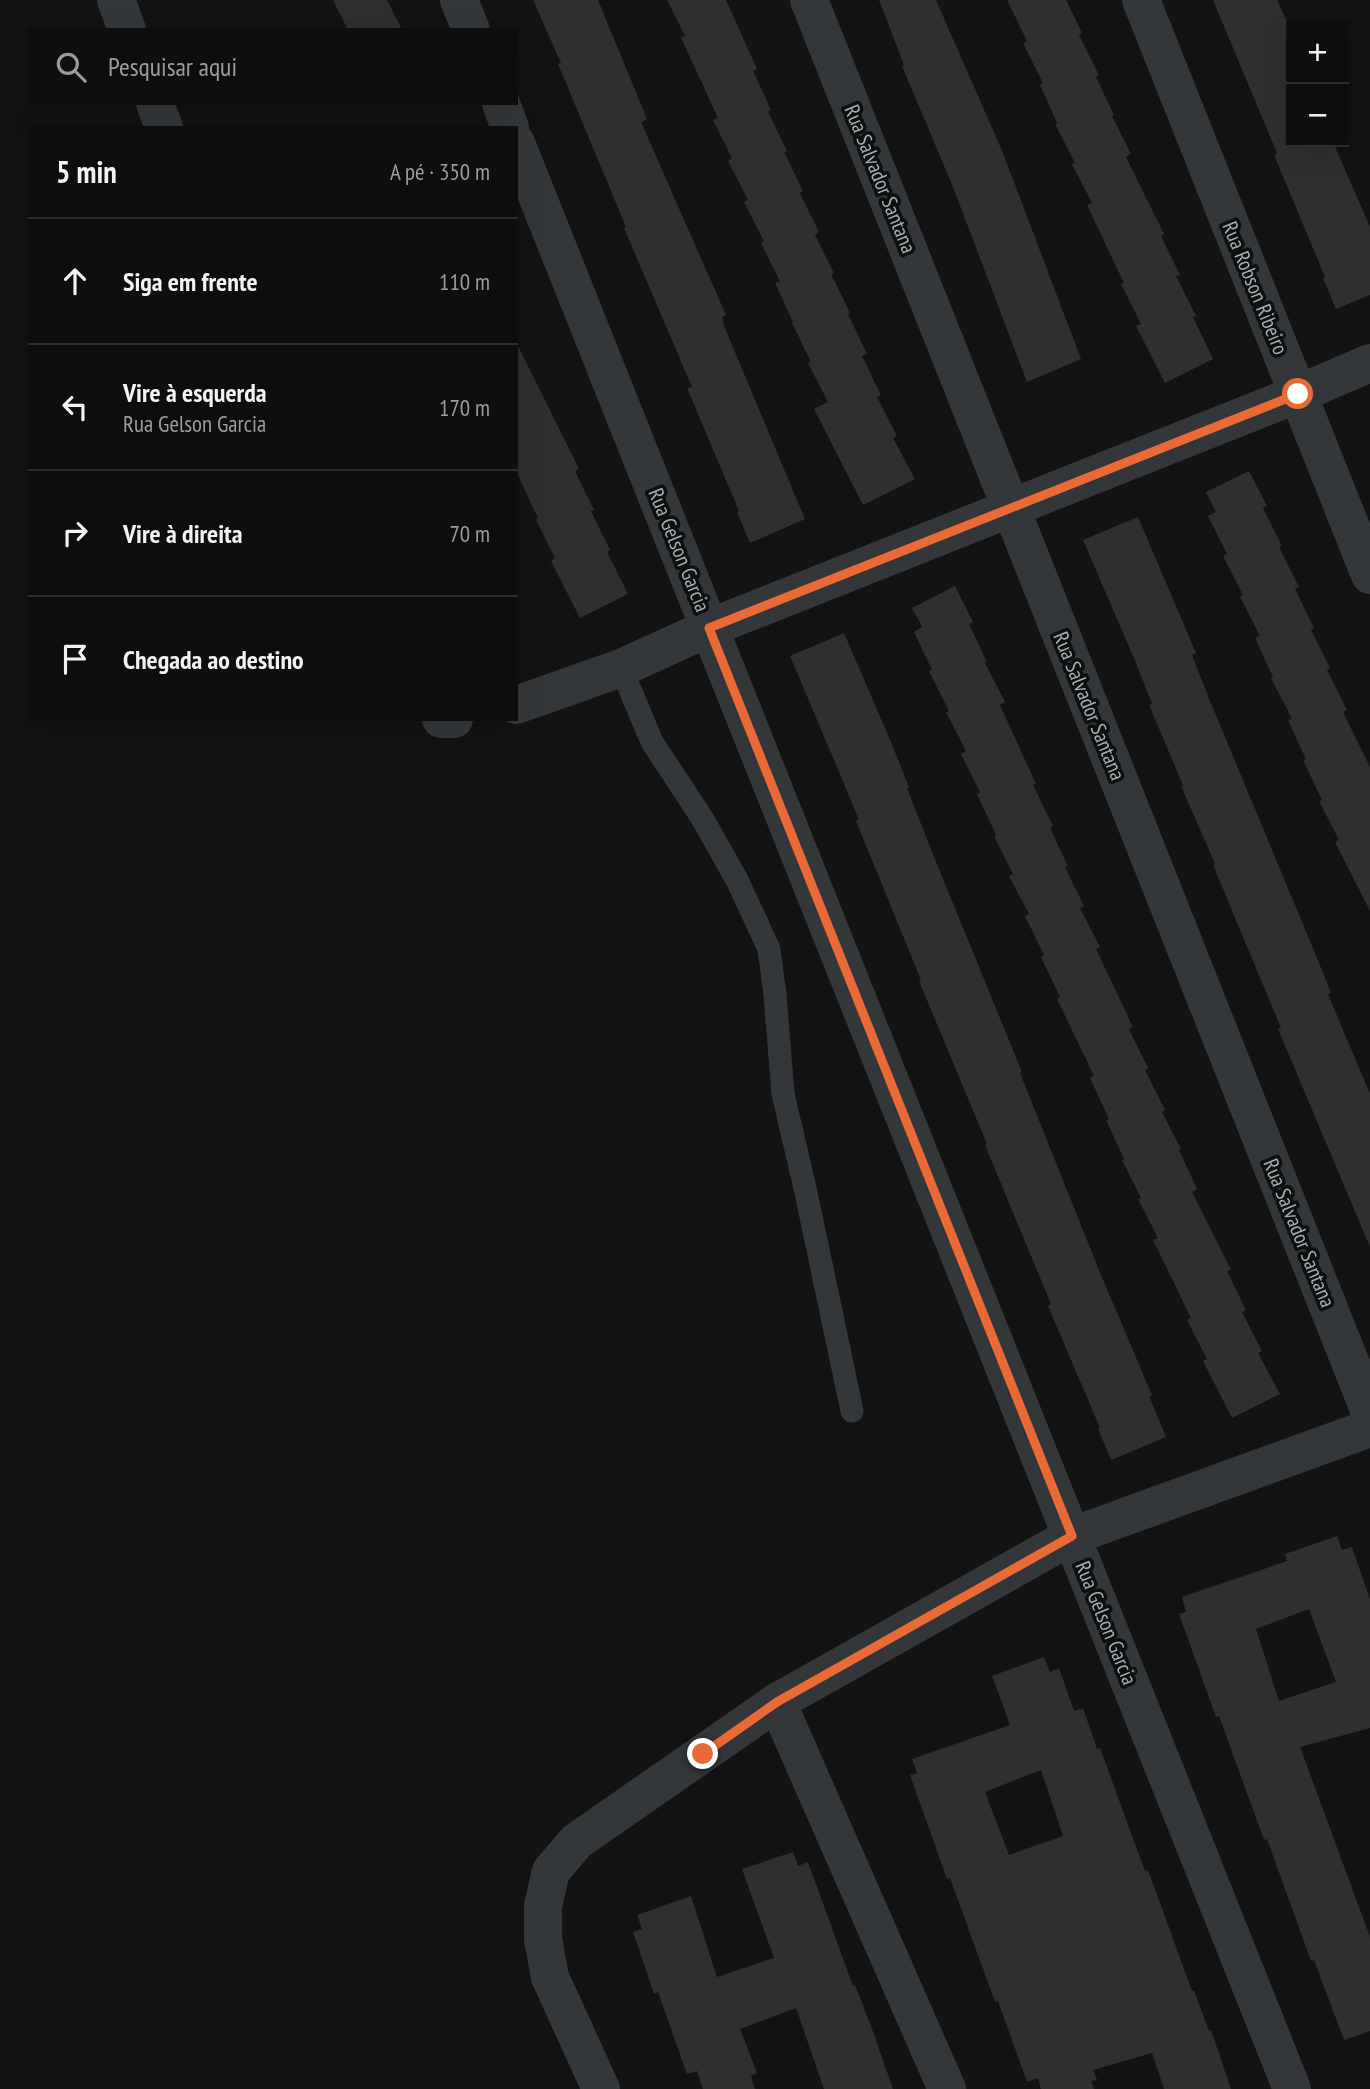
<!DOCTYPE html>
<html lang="pt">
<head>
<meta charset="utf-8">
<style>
  :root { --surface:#0e0e0f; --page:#1c1c1d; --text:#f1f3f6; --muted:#9b9c9e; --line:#2e2e2f }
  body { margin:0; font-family:"PT Sans Narrow",sans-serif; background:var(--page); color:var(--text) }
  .controls { position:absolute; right:21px; top:21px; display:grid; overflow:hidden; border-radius:0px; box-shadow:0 7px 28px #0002 }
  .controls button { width:63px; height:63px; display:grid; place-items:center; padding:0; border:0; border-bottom:2px solid var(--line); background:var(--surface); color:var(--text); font:35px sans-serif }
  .stop { position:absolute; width:21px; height:21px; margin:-16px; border:5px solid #ea6a36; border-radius:50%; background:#fff }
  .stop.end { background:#ea6a36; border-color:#fff; box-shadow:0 2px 7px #0008 }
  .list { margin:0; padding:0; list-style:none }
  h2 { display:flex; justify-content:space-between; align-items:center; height:91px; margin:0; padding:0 28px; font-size:30px }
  h2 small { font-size:23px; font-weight:400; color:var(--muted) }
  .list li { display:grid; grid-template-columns:46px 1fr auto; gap:21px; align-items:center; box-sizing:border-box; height:126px; padding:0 28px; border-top:2px solid var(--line) }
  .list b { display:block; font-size:26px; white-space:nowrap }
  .list p { margin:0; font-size:23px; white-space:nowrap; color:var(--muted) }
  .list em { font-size:23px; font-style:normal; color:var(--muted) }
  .icon { flex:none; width:38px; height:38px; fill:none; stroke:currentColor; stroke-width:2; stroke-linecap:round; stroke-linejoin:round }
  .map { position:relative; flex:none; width:1370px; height:2089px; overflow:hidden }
  .search { position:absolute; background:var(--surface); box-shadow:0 7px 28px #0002; left:28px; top:28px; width:490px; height:77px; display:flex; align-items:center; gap:18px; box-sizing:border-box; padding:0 24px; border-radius:0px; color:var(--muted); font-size:26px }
  .panel { position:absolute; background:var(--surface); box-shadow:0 7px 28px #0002; left:28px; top:126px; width:490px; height:595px; border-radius:0px }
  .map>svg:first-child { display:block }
  .building { fill:#2e2f30; fill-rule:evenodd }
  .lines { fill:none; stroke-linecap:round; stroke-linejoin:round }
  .service { stroke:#343739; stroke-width:23 }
  .minor { stroke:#343739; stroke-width:38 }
  .route { stroke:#ea6a36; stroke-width:9 }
  .labels { text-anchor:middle; stroke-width:7; stroke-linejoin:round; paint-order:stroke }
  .street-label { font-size:21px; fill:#a5afb4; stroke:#0e0f0f }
</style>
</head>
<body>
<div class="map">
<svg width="1370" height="2089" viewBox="0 0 1370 2089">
  <rect width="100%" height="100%" fill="#131314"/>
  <g class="building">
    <polygon points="333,0 387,0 402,30 348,30"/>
    <polygon points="533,0 598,0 647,119 641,122 726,315 722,317 724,326 805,519 750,543 737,512 739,511 687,388 692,387 624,228 626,227 558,64 561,63"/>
    <polygon points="667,0 726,0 757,69 753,71 771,110 768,112 787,151 784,152 803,191 800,193 819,232 815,235 834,273 831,274 850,313 848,314 867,354 862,356 881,395 877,397 897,436 893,438 915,479 863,505 814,409 828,402 808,363 811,362 792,323 793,322 775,283 780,281 761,243 764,241 744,202 748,200 728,161 732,158 713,120 718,118 681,38 685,36"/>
    <polygon points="879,0 936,0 1003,153 1081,359 1027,382 953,187 902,66 904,65"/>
    <polygon points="1007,0 1066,0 1082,33 1079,35 1099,75 1096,77 1114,115 1112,116 1131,154 1126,157 1164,234 1161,236 1180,275 1176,276 1196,316 1193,317 1213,359 1165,383 1136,326 1141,324 1121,284 1124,283 1087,205 1092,203 1072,164 1075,163 1055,124 1057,123 1040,85 1043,83 1023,43 1027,41"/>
    <polygon points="1213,0 1277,0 1291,31 1291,142 1333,142 1370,227 1370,295 1336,309 1323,278 1325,277 1274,155 1277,153"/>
    <polygon points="516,342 579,469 575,471 594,510 591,511 610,550 607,552 628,594 580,618 551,561 555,558 536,520 538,518 516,471"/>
    <polygon points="1249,471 1267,506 1263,508 1282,546 1279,547 1299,587 1295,589 1314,628 1311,630 1330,668 1327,670 1347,710 1343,712 1370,767 1370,911 1335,842 1339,840 1319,801 1322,800 1303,760 1306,759 1288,720 1292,719 1271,678 1273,677 1255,638 1260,636 1240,597 1243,595 1223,556 1227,554 1208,516 1216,512 1206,492"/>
    <polygon points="1138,517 1196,653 1192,655 1208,696 1315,953 1331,993 1328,994 1370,1094 1370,1247 1278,1029 1281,1028 1213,865 1215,864 1181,786 1183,785 1149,705 1152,704 1136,663 1083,540"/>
    <polygon points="955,586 973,622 969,624 987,662 985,663 1005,702 1000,705 1036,784 1033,785 1053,826 1050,828 1068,866 1065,867 1084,906 1080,908 1100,947 1096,949 1133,1027 1129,1029 1148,1068 1145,1070 1165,1110 1162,1112 1181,1149 1179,1150 1197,1189 1192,1192 1231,1270 1227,1271 1246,1310 1242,1312 1262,1351 1258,1353 1280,1394 1232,1418 1203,1361 1207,1359 1187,1320 1191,1318 1153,1240 1158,1238 1138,1199 1141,1198 1122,1160 1124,1159 1106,1120 1109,1119 1090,1078 1094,1076 1057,999 1060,997 1041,957 1044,955 1025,916 1029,914 1009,876 1013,874 994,836 996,835 977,794 980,792 961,754 966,751 946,712 949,711 929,671 932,670 914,632 922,627 912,608"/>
    <polygon points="844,633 891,742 909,787 907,788 932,852 1022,1072 1020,1073 1101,1275 1152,1395 1149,1396 1166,1437 1111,1460 1098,1429 1100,1428 1048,1306 1051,1304 985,1145 987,1144 919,981 921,980 856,821 859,820 842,779 790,656"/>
    <path d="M1337 1536 1342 1550 1352 1547 1370 1600V1728L1300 1747 1370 1937V2031L1344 2040 1314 1960 1311 1961 1267 1839 1264 1840 1219 1716 1216 1717 1179 1614 1186 1612 1182 1597 1287 1561 1285 1554ZM1309 1609 1336 1682 1279 1701 1256 1629Z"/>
    <path d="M1044 1657 1050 1672 1059 1668 1074 1711 1083 1708 1097 1749 1100 1748 1145 1871 1148 1870 1192 1991H1194L1209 2031 1211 2030 1231 2089H1164L1152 2053 1093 2070 1097 2080 1091 2081 1094 2089H1041L1038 2078 1027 2082 998 2001 995 2002 950 1878 947 1879 910 1775 917 1773 912 1759 1010 1725 992 1676ZM1041 1770 1063 1836 1009 1855 985 1792Z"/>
    <polygon points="793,1852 798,1866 808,1862 853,1986 855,1985 871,2026 893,2089 824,2089 796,2008 740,2029 757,2073 751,2076 755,2089 703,2089 697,2071 687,2074 658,1992 654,1994 633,1932 642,1929 637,1915 691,1896 717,1977 774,1958 742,1869"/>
  </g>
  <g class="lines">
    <polyline class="service" points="621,668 652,742 702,818 737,880 769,949 775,995 783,1094 805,1188 852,1411"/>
    <g class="minor">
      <polyline points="116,0 127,30"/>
      <polyline points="459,0 471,30"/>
      <polyline points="809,0 1370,1412"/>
      <polyline points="1141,0 1370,575"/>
      <polyline points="155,103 164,128"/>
      <polyline points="501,103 510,128"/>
      <polyline points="516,143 1292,2089"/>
      <polyline points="516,705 621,668 709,628 1298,394 1370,363"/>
      <polyline points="441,719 454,719"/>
      <polyline points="777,1702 947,2089"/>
      <polyline points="601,2089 550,1977 543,1939 543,1906 551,1871 577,1841 777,1702 1072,1536 1370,1428"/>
    </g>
  </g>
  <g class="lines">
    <polyline class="route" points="703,1754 777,1702 1072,1536 709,628 1298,394"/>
  </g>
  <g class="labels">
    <g class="street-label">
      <text transform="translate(880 179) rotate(68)" y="7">Rua Salvador Santana</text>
      <text transform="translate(1255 288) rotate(68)" y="7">Rua Robson Ribeiro</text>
      <text transform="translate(679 550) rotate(68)" y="7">Rua Gelson Garcia</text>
      <text transform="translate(1089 706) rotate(68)" y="7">Rua Salvador Santana</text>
      <text transform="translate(1299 1233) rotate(68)" y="7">Rua Salvador Santana</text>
      <text transform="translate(1106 1623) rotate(68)" y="7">Rua Gelson Garcia</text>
    </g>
  </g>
</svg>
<div class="controls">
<button>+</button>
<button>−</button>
</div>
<div class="stop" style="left:1298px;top:394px"></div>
<div class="stop end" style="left:703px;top:1754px"></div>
<div class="search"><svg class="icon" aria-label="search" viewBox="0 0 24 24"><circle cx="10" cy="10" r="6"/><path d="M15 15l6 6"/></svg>Pesquisar aqui</div>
<section class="panel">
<h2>5 min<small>A pé · 350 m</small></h2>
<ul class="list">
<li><svg class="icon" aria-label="ahead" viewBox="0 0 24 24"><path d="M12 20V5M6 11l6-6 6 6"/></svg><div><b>Siga em frente</b></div><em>110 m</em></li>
<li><svg class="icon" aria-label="left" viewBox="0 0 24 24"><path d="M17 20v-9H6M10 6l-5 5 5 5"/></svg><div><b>Vire à esquerda</b><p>Rua Gelson Garcia</p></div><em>170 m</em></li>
<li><svg class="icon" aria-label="right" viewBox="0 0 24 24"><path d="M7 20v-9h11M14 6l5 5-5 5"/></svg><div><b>Vire à direita</b></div><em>70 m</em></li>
<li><svg class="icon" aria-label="arrive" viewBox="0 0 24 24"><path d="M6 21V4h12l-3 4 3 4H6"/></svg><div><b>Chegada ao destino</b></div></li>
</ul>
</section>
</div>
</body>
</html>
